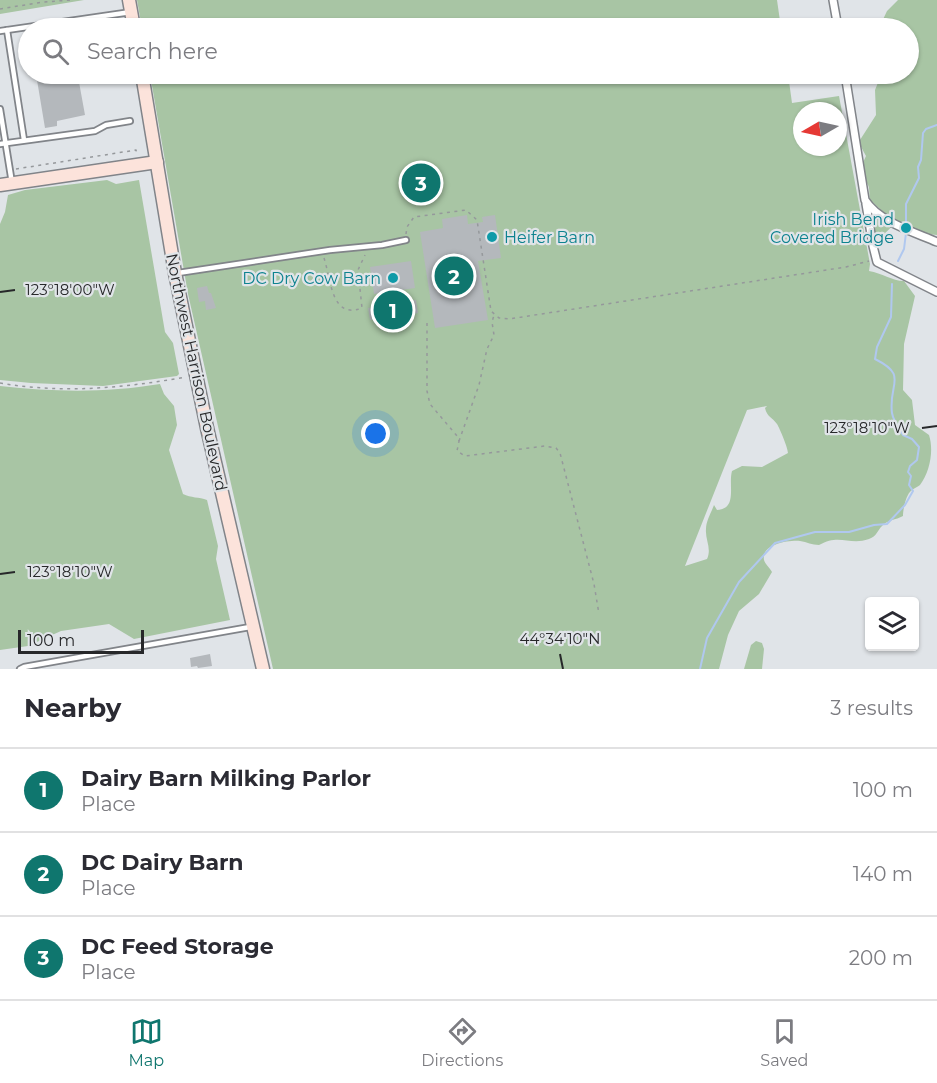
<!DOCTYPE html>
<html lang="en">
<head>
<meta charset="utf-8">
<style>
  :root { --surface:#fff; --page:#f2f2f3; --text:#2b2b33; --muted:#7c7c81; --line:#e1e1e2; --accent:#0f766e }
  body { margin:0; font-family:Montserrat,sans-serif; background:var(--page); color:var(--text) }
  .controls { position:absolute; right:18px; bottom:18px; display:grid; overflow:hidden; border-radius:6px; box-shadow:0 2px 4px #0004 }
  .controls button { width:54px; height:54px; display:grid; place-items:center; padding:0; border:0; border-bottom:2px solid var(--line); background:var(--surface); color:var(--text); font:30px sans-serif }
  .compass { position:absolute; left:793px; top:102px; width:54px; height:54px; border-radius:50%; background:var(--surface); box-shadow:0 2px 4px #0004; rotate:261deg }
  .scale { position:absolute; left:18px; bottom:15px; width:126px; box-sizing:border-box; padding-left:6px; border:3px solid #27282a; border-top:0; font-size:16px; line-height:21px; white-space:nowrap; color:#27282a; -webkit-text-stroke:4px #e0e4e8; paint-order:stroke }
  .you { position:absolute; left:376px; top:434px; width:21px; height:21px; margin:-15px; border:4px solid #fff; border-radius:50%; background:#1a73e8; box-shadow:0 0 0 9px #1a73e833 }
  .badge { display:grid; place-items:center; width:39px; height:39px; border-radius:50%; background:var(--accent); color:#fff; font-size:20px; font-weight:700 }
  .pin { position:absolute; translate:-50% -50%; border:3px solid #fff; box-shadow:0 2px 6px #0006 }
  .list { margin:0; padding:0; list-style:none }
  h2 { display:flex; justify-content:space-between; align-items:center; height:78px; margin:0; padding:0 24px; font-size:26px }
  h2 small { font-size:20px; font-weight:400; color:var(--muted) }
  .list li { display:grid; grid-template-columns:39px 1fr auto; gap:18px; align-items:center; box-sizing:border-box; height:84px; padding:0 24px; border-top:2px solid var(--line) }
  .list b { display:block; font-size:22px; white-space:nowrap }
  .list p { margin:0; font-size:20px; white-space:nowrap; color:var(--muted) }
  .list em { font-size:20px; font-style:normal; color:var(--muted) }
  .icon { flex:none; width:33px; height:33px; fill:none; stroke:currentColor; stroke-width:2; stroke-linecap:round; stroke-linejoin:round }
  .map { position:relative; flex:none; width:937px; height:669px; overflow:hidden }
  .search { position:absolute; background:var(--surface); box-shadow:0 2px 4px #0004; left:18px; right:18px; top:18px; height:66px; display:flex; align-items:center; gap:15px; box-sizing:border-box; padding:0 21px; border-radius:33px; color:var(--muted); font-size:22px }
  .sheet { height:330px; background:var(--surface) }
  nav { display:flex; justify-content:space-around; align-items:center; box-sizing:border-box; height:84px; border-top:2px solid var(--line); background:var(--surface); font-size:16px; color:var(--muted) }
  nav a { display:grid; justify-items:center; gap:3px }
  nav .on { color:var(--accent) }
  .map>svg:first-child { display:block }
  .green { fill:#a8c5a4; fill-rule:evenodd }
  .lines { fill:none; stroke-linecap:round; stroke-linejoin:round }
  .stream { stroke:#b0c8ef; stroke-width:2 }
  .building { fill:#b4b8bc }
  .service-casing { stroke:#818489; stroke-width:8 }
  .pedestrian-casing { stroke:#818489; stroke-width:10 }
  .secondary-casing { stroke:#818489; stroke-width:15 }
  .path { stroke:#95989b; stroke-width:1.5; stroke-dasharray:3 4.5; stroke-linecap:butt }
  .service { stroke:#fff; stroke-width:4.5 }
  .pedestrian { stroke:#fff; stroke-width:7 }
  .secondary { stroke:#fce3db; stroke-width:12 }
  .ticks { fill:none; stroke:#27282a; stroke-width:2 }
  .culture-dot { fill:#0f9aa8; stroke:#e0e4e8; stroke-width:2 }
  .labels { text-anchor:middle; stroke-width:4.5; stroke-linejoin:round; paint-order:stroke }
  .culture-label { font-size:16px; fill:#0d838f; stroke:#e0e4e8; text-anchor:end }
  .street-label { font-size:16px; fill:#27282a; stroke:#e0e4e8 }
  .ticks-label { font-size:15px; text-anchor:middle; fill:#27282a; stroke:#e0e4e8; stroke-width:4.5; stroke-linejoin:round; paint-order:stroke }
</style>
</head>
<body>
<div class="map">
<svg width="937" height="669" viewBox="0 0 937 669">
  <rect width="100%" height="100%" fill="#e0e4e8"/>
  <g class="green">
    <polygon points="0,0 84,0 0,14"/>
    <polygon points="137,0 777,0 781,28 142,28"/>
    <path d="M898 0H937V235L917 233C904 212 895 224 881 237H875L871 230 870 219 880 214V209L870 200C869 195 870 189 868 185 861 170 858 173 866 156L860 145V140L876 115 875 90 879 80 878 74H908V28H879L887 11Z"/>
    <path d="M150 74H788L792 103 839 96 870 264 869 271C882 273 892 281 904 281L915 296 904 344 903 390 912 400 915 425 929 435C934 450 930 472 920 485 918 487 914 488 912 490 906 494 903 509 903 516 896 520 887 520 882 526 877 531 877 536 869 539 849 546 840 533 819 545 812 545 807 542 800 541 789 540 761 544 764 560 765 564 770 568 772 572L759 594 739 611 728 635 719 669H273L188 294ZM802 111H838V147H802ZM767 406 765 408C767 417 772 417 777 424 780 429 788 448 788 453L762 467 742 466 732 471C728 485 738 509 717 510L714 505C711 513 706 521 706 529 705 540 712 548 707 559L685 566 747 410Z"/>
    <polygon points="107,180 116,184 139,180 165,332 173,343 179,374 177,376 103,386 31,383 0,380 0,224 5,212 8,195 25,190"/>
    <path d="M160 384 164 394 174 406 177 425 169 450 183 494C191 498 199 497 207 500L218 546 216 559 230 620 134 639 109 624 61 631 28 646 0 650V386C55 392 105 393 160 384Z"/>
    <polygon points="756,641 762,643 764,649 762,669 744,669 751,645"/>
  </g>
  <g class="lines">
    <g class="stream">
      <polyline points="906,227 906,204 919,178 918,167 921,160 923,133 926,129 937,125"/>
      <polyline points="898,261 904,249 906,233"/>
      <path d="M700 669 707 638 739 582 775 543 815 532H849L874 525 887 524 905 505 913 491 909 485 911 476 908 472 910 466 917 460 919 447 912 439 903 435C899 429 893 420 892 413 888 383 909 376 875 359L877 347 891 317 892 284"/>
    </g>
  </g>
  <g class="building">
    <polygon points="36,74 106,74 106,77 79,82 85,115 57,121 57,126 45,128"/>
    <polygon points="427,170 431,193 416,196 412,172"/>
    <polygon points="467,215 468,224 483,222 482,217 495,215 501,258 478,261 488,320 435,328 420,232 443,228 442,219"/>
    <polygon points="411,261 415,288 374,294 370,267"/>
    <polygon points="207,286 209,293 211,293 216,308 206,310 205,301 199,302 197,288"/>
    <polygon points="416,300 418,313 370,320 368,308"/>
    <polygon points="210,654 212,666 198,668 197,666 191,667 190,658"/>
  </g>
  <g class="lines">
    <g class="service-casing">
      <g id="service">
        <polyline points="7,30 24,140"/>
        <polyline points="0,31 131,12"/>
        <polyline points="0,109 12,183"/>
        <polyline points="0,144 95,131 106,125 130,121"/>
        <polyline points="178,273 330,250 382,245 406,240"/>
        <polyline points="20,669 24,667 250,627"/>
      </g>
    </g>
    <g class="pedestrian-casing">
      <g id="pedestrian">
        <polyline points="833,0 838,28"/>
        <path d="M845 74 865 200C879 222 914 232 937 242"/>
        <polyline points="866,204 873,246 877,262 937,292"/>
      </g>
    </g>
    <g class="secondary-casing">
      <g id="secondary">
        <polyline points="129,0 134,28"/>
        <polyline points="142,74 175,273 207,428 263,669"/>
        <polyline points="0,185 157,162"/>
      </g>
    </g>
    <g class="path">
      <polyline points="0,9 43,2 72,0"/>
      <polyline points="16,169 136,150 137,155"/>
      <polyline points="406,234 407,227 414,217 466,210 477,220 491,311 499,318 509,319 846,267 869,261"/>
      <path d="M324 258C331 279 331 320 362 308L358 270 365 255"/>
      <polyline points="427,323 427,391 430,404 457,436 459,441 457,451 465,456 545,446 556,448 560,453 594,584 599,614"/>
      <path d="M0 383C64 394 123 388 186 377"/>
      <polyline points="459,441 479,385 487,349 494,335 492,322 494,315"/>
    </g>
    <use href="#service" class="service"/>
    <use href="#pedestrian" class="pedestrian"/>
    <use href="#secondary" class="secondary"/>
  </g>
  <path class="ticks" d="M0 292 15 290M922 428 937 426M0 574 15 572M560 654 563 669"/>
  <g class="culture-dot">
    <circle cx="906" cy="228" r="6"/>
    <circle cx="492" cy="237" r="6"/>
    <circle cx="393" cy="278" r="6"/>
  </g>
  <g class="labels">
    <g class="culture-label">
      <text x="894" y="225">Irish Bend<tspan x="894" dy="18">Covered Bridge</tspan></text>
      <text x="504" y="243" text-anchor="start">Heifer Barn</text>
      <text x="381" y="284">DC Dry Cow Barn</text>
    </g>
    <g class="street-label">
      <text transform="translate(197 372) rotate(78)" y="6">Northwest Harrison Boulevard</text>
    </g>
  </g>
  <g class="ticks-label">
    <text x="70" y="295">123°18'00"W</text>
    <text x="867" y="433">123°18'10"W</text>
    <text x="70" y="577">123°18'10"W</text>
    <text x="560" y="644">44°34'10"N</text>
  </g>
</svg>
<div class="controls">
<button><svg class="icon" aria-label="layers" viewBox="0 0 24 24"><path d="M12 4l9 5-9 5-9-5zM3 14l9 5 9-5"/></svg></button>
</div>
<svg class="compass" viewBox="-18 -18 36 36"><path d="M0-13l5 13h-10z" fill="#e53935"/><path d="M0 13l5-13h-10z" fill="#7c7c81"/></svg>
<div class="scale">100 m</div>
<div class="you"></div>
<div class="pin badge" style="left:393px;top:310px">1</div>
<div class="pin badge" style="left:454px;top:276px">2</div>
<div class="pin badge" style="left:421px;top:183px">3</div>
<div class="search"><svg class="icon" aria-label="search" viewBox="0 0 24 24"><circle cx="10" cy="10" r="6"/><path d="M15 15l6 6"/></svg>Search here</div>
</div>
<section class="sheet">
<h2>Nearby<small>3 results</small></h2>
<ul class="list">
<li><span class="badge">1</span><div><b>Dairy Barn Milking Parlor</b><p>Place</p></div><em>100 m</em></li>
<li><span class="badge">2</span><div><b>DC Dairy Barn</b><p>Place</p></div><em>140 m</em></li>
<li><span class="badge">3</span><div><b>DC Feed Storage</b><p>Place</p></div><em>200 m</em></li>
</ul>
</section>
<nav>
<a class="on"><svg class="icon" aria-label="map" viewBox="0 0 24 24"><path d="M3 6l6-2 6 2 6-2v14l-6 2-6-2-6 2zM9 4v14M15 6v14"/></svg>Map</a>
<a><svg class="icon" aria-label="directions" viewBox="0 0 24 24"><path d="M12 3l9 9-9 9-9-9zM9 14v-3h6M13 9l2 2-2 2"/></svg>Directions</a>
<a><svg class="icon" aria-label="saved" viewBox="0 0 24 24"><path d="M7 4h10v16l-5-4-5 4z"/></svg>Saved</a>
</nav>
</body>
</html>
